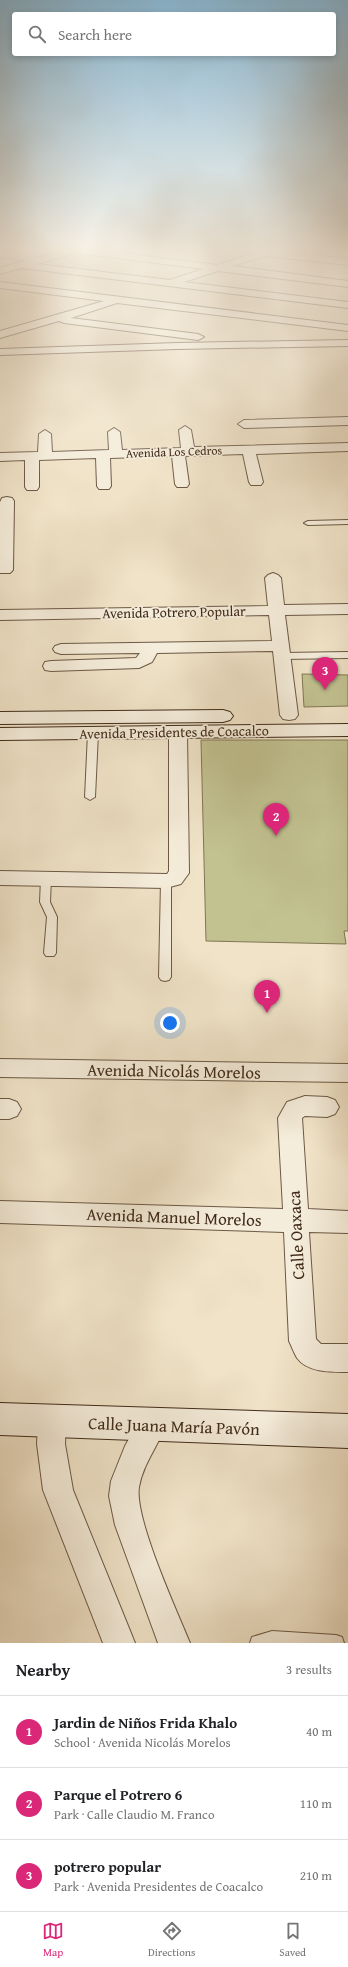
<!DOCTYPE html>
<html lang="en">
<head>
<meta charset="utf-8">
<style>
  :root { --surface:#fff; --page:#f6f6f6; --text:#202124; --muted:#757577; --line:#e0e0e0; --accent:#db2777 }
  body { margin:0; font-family:"Gentium Book Plus",serif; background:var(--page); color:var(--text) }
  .you { position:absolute; left:170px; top:1023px; width:14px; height:14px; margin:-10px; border:3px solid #fff; border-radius:50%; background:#1a73e8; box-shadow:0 0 0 6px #1a73e833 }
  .badge { display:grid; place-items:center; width:26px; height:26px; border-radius:50%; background:var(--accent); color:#fff; font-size:13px; font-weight:700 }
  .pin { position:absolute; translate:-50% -33px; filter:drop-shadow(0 1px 2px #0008) }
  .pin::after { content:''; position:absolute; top:21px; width:14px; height:12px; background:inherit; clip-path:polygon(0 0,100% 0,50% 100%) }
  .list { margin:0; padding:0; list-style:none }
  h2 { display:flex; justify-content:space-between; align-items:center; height:52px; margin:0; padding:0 16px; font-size:17px }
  h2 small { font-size:13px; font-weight:400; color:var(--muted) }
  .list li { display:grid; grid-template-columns:26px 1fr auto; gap:12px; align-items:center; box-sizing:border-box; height:72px; padding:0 16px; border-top:1px solid var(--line) }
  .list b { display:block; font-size:15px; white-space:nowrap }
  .list p { margin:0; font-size:13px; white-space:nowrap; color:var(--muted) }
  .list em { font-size:13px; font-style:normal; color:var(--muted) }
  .icon { flex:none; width:22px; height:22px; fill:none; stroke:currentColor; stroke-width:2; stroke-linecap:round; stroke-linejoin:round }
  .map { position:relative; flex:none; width:348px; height:1643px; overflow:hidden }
  .search { position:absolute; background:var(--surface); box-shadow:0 2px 6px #0003; left:12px; right:12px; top:12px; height:44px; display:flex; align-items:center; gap:10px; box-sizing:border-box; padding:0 14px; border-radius:4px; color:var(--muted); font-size:15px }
  .sheet { height:268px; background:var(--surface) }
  nav { display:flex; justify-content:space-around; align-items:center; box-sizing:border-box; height:56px; border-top:1px solid var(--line); background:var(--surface); font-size:11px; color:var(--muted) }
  nav a { display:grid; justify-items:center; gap:2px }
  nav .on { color:var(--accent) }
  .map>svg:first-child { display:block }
  .green { fill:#c2c190; stroke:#817654 }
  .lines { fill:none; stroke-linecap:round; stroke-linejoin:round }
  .lane-casing { stroke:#6c5945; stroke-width:2 }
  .street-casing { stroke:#6c5945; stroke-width:2 }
  .secondary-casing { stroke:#402b19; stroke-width:2 }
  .lane { fill:#f5eddb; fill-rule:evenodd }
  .street { fill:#f5eddb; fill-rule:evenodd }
  .secondary { fill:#f5eddb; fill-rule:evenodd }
  .labels { text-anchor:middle; stroke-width:3.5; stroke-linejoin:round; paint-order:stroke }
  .far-street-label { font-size:12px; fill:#402b19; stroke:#f5eddb }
  .street-label { font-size:14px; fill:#402b19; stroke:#f5eddb }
  .near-street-label { font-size:17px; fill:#402b19; stroke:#f5eddb }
</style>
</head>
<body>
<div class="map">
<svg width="348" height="1643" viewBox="0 0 348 1643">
  <rect width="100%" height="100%" fill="#f0e3c8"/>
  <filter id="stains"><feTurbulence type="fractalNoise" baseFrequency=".005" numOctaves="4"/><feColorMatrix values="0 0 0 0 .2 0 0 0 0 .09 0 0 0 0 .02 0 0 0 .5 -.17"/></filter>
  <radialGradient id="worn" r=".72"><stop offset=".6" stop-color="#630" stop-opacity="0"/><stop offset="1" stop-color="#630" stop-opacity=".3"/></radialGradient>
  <g class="green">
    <polygon points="302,674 348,675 348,706 304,707"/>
    <polygon points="201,740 348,740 348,931 344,931 346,944 206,941"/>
  </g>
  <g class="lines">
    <g class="lane-casing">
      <g id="lane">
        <polygon points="348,520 348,524 308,525 304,523 308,521"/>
        <polygon points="348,652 348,658 283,659 279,656 283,653"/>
        <polygon points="93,730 98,733 95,797 90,800 85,797 88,733"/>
        <polygon points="46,874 50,875 51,878 50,902 57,917 56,953 54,956 46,956 44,953 47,917 40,902 41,878 42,875"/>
        <polygon points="166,877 170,878 171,881 171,977 169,980 165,981 161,980 159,977 161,881 162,878"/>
        <polygon points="272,1631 336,1635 342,1637 344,1643 250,1643 252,1637"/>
      </g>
    </g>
    <g class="street-casing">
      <g id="street">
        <path d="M67 250H97L217 265 255 253 257 250H279L278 251 348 259V265L266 256 232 266 348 281V287L218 271 184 282 348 302V308L22 268 0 274V268L27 260 0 257V251L32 255 37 258ZM77 253 203 269 170 280 37 264Z"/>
        <polygon points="0,282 348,325 348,331 117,303 71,318 198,334 204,337 198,340 64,323 59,321 0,338 0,331 104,301 0,288"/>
        <polygon points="348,340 348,346 177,349 0,355 0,349 177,343"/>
        <polygon points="348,417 348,425 244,428 238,424 244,420"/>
        <polygon points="185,426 191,430 194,447 348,443 348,451 256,454 263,482 261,485 251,485 249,482 243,454 185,456 189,484 187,487 177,487 175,484 172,456 110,458 111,486 109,489 99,489 97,486 96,458 39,460 39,487 37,490 27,490 25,487 25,460 0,461 0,453 38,452 39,434 45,430 51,434 52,452 109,450 108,432 114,428 120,432 122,450 181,448 179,430"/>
        <polygon points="7,497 12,498 14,501 13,570 10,573 0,573 0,502 2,498"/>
        <polygon points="273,573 278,575 281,578 284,605 348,604 348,614 285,615 298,715 295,719 289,720 283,719 280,715 273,651 157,653 152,662 139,668 51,671 45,670 43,666 45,662 51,661 136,658 140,653 61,654 55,652 53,649 55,646 61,644 272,641 269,615 0,620 0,610 268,606 265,578 268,575"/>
        <polygon points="178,726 184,728 187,732 189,873 181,884 166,888 0,885 0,871 167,874 169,871 169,732 172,728"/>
        <polygon points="0,1059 348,1064 348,1082 0,1077"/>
        <path d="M305 1096 327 1097 335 1100 339 1107 335 1114 327 1117 305 1116 302 1118 308 1209 348 1211V1233L309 1232 316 1339 321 1344H348V1372C332 1372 308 1373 297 1358 294 1353 292 1347 289 1341L284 1232 0 1223V1201L283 1209 278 1118 287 1102Z"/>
        <polygon points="0,1099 9,1099 17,1102 21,1109 17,1116 9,1119 0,1119"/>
        <polygon points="52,1408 62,1412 66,1422 65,1444 73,1490 135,1643 103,1643 43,1490 37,1444 38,1422 42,1412"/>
        <path d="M152 1411 162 1415 166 1425C158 1446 143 1464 139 1487 134 1518 177 1611 190 1643H158L115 1525 109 1496 111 1481 125 1446 142 1415Z"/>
      </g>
    </g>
    <g class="secondary-casing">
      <g id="secondary">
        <polygon points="223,710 230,712 233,716 230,720 223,722 0,724 0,712"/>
        <polygon points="348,724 348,736 0,740 0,728"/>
        <polygon points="0,1403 348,1414 348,1448 0,1435"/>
      </g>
    </g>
    <use href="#lane" class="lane"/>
    <use href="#street" class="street"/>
    <use href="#secondary" class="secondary"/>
  </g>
  <linearGradient id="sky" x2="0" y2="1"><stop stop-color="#89b8d5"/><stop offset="0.52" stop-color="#f8f2e6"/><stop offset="1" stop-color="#f8f2e6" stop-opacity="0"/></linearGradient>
  <rect width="348" height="480" fill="url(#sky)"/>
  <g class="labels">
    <g class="far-street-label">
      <text transform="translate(174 452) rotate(-2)" y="4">Avenida Los Cedros</text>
    </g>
    <g class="street-label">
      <text transform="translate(174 612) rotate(-1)" y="5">Avenida Potrero Popular</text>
      <text transform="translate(174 732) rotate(-1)" y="5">Avenida Presidentes de Coacalco</text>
    </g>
    <g class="near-street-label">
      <text transform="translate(174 1071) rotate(1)" y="6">Avenida Nicolás Morelos</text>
      <text transform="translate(174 1217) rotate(2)" y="6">Avenida Manuel Morelos</text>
      <text transform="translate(296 1235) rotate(-93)" y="6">Calle Oaxaca</text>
      <text transform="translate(174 1426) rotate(2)" y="6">Calle Juana María Pavón</text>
    </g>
  </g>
  <rect width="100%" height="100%" filter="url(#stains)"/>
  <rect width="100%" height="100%" fill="url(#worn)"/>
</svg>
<div class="you"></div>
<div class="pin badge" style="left:267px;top:1013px">1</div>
<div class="pin badge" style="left:276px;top:836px">2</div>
<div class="pin badge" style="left:325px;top:690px">3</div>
<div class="search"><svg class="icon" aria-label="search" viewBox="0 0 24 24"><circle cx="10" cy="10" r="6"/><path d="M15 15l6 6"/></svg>Search here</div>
</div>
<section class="sheet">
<h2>Nearby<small>3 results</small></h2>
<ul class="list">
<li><span class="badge">1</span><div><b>Jardin de Niños Frida Khalo</b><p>School · Avenida Nicolás Morelos</p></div><em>40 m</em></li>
<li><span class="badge">2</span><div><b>Parque el Potrero 6</b><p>Park · Calle Claudio M. Franco</p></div><em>110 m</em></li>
<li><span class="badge">3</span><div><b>potrero popular</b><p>Park · Avenida Presidentes de Coacalco</p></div><em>210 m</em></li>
</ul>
</section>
<nav>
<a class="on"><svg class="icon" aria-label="map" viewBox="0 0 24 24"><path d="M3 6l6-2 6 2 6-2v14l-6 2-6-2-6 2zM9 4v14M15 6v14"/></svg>Map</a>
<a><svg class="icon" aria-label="directions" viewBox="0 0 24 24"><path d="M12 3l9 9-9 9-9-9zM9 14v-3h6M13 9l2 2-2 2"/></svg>Directions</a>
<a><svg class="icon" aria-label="saved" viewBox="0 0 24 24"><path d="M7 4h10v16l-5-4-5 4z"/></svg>Saved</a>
</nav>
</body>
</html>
